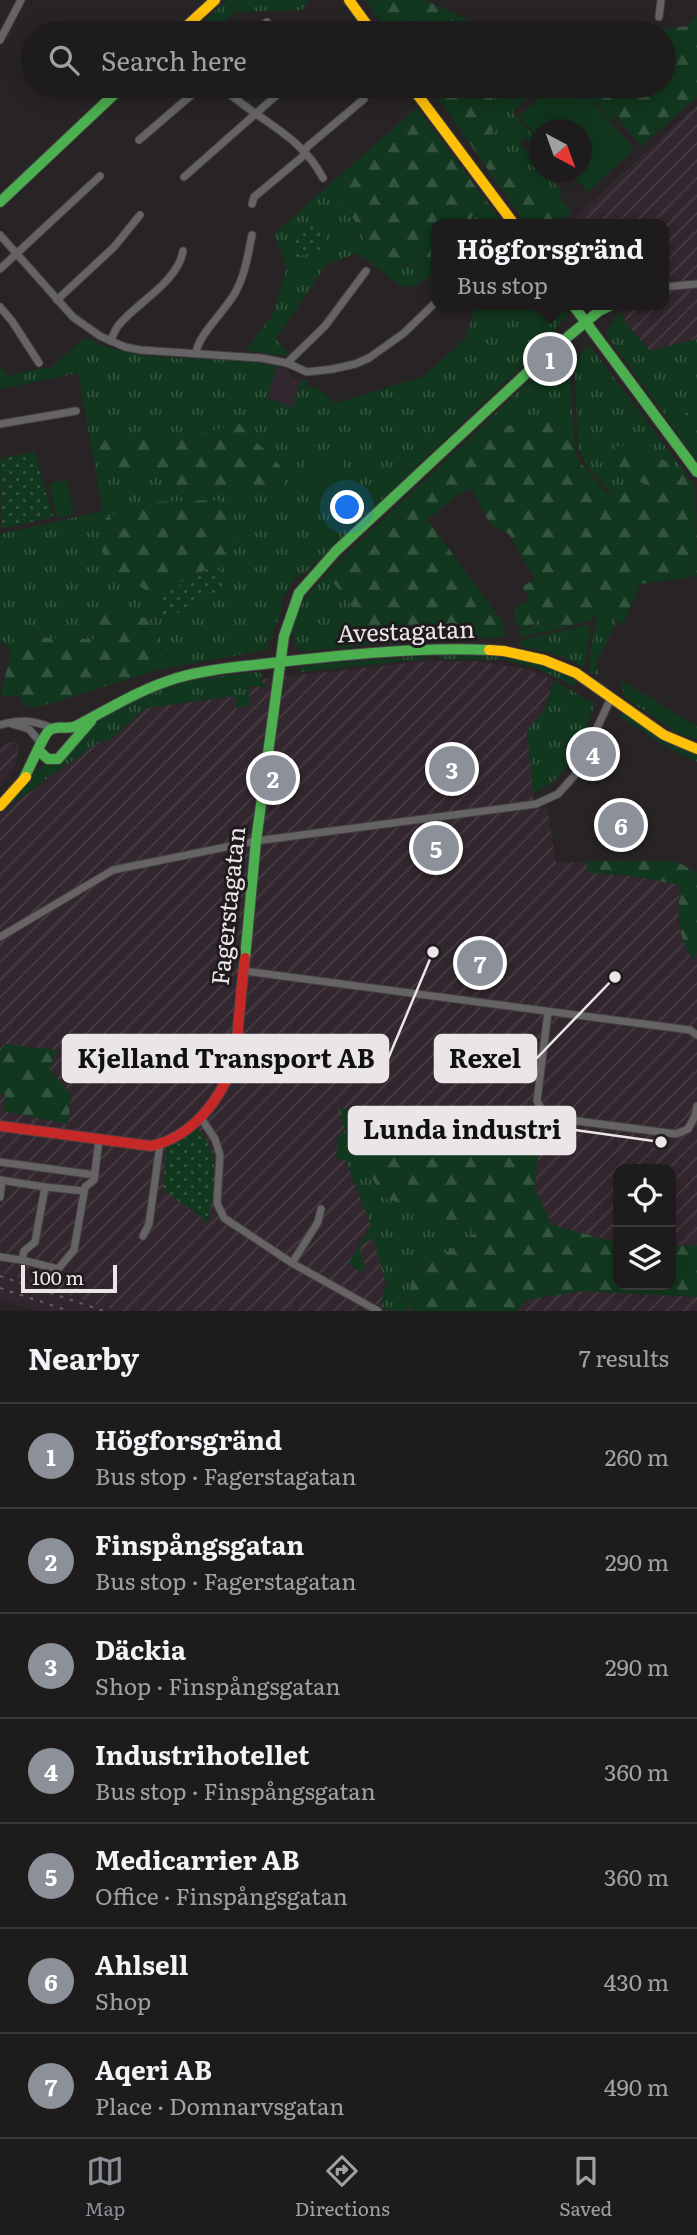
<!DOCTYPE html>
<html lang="en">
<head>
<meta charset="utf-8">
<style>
  :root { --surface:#1e1b1c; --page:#2b2829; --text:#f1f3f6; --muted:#a1a1a3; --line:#3c393b; --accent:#8c9099 }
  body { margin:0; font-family:Literata,serif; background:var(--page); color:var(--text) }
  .controls { position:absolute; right:21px; bottom:21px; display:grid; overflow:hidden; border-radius:14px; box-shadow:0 4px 18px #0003 }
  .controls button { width:63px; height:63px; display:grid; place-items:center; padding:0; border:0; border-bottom:2px solid var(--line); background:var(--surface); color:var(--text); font:35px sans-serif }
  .compass { position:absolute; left:529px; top:119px; width:63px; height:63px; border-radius:50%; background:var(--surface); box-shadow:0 4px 18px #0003; rotate:139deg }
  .scale { position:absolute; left:21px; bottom:18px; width:96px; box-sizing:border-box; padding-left:7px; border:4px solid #eae6e8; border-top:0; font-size:19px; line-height:24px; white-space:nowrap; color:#eae6e8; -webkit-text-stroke:5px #1f1a1d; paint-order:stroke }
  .you { position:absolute; left:348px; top:508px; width:24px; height:24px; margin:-18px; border:5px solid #fff; border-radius:50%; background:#1a73e8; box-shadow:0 0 0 10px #1a73e833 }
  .badge { display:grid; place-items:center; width:46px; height:46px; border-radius:50%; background:var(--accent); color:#fff; font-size:23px; font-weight:700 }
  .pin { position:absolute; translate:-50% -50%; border:4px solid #fff; box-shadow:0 2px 7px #0006 }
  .popup { position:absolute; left:431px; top:219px; width:238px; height:91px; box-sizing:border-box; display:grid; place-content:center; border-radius:14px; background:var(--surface); filter:drop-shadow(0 2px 5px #0005); font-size:23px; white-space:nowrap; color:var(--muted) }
  .popup b { font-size:26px; color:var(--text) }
  .popup::after { content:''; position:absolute; left:50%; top:100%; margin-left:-14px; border:14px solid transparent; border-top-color:var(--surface) }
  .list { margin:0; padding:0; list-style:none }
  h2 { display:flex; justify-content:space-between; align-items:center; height:91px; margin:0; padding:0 28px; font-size:30px }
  h2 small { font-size:23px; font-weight:400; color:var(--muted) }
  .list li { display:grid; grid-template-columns:46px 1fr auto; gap:21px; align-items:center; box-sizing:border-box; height:105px; padding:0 28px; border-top:2px solid var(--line) }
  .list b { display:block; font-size:26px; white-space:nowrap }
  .list p { margin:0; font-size:23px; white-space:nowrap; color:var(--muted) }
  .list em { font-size:23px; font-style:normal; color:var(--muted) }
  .icon { flex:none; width:38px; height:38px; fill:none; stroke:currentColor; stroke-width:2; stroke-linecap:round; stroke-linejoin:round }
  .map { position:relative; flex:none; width:697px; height:1311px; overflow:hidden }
  .search { position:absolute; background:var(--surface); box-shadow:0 4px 18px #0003; left:21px; right:21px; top:21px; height:77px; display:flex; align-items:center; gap:18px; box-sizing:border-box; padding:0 24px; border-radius:38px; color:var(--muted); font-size:26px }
  .sheet { height:826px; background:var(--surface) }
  nav { display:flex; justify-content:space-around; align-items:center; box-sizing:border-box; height:98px; border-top:2px solid var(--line); background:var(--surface); font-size:19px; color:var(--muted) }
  nav a { display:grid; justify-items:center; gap:4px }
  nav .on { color:var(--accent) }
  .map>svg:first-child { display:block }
  .built { fill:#32272e }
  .industrial { fill:url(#industrial-furrows); fill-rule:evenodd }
  .grass { fill:url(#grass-tufts) }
  .forest { fill:url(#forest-firs) }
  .park { fill:url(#park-dots) }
  .pitch { fill:#11371e }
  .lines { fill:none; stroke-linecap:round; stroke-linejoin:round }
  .street-casing { stroke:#444142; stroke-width:9 }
  .fast-casing { stroke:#444142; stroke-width:12 }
  .slow-casing { stroke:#444142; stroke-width:12 }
  .jam-casing { stroke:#444142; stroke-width:12 }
  .street { stroke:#656364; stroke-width:7 }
  .fast { stroke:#4caf50; stroke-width:10 }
  .slow { stroke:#ffc107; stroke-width:10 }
  .jam { stroke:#c62828; stroke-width:10 }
  .rail { stroke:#626061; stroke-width:2; stroke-dasharray:3.5 7; stroke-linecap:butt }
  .labels { text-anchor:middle; stroke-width:6; stroke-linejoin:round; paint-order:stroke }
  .street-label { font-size:24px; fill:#eae6e8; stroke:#1f1a1d }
  .leader { fill:none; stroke:#eae6e8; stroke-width:2.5 }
  .callout-dot { fill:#eae6e8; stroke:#1f1a1d; stroke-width:2.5 }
  .callout { fill:#eae6e8; stroke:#eae6e8; stroke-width:2.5 }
  .callout-label { font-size:26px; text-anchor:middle; font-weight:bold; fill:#111 }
</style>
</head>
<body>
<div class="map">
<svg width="697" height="1311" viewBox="0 0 697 1311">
  <defs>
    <pattern id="industrial-furrows" width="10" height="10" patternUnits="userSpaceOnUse" patternTransform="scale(1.75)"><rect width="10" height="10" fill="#32272e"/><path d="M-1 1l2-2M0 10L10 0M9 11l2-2" fill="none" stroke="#463c42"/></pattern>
    <pattern id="grass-tufts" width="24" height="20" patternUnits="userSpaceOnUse" patternTransform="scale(1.75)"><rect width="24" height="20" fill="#11371e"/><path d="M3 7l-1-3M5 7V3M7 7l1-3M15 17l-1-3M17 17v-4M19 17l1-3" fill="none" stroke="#34543f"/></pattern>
    <pattern id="forest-firs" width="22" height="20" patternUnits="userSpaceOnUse" patternTransform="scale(1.75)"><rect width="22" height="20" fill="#11371e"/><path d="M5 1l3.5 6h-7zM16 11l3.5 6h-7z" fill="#34543f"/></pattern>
    <pattern id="park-dots" width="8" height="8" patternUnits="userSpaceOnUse" patternTransform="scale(1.75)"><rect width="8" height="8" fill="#11371e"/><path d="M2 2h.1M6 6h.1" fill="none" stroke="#34543f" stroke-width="1.8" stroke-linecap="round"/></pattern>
  </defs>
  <rect width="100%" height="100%" fill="#282426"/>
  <g class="built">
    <polygon points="277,366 286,369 291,377 301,381 294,407 266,398"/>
    <polygon points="0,1272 116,1311 36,1311 0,1299"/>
  </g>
  <g class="industrial">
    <polygon points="697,105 697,339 650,351 627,325 620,305 664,305 664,224 581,224 575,217"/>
    <path d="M427 661H477L526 669 554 680 544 710 527 732 534 784 532 810 547 807 556 863 676 861 697 873V1311H116L0 1272V814L102 740 108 741 146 708 235 696 237 709 250 686H266L261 681 264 679ZM618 1169H671V1285H618Z"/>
    <polygon points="15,741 19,747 15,766 0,786 0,746"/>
  </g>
  <g class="grass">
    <polygon points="227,0 309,0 302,10 235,12 212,33 192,33"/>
    <polygon points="397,0 412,0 441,33 424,33"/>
    <path d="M489 86H541L512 112 539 142V153L525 137 519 143 539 166 540 172H544L563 192 558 197 571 211 566 217 558 218C540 190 519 166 491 148L489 138 496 117Z"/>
    <polygon points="580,86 592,86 615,116 611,120"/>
    <polygon points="337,178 340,201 349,210 367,244 405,266 436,264 436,279 431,275 414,287 401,286 358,253 326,265 282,331 275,338 289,355 285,356 246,350 272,316 287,268 274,234"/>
    <polygon points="487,202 503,224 465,224"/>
    <path d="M471 305H561L569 315 558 324 551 338 307 571 295 578 280 602 283 607 266 650 161 669 160 636 101 605 94 639 14 637 11 649 0 642V534L103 511 78 373 0 389V366L8 376 43 368 49 369 85 338C150 369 210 352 277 366L267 398 293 407 301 381 308 379V387L317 388 335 403 423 377 466 338 475 308Z"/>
    <polygon points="621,310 627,325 650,351 697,339 697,399 674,428 606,334"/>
    <polygon points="589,345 687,475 660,458 648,486 613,495 588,468 578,449 575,371 581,354"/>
    <polygon points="575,349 577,353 570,372 573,426 521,420 458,449 554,357"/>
    <path d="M327 573 360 618 352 626 368 645 303 652C276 630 309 592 327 573Z"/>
    <polygon points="602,610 617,621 596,663 599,673 597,675 589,671 591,649 598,613"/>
    <polygon points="538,620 559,629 520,637 520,628 529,628"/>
    <polygon points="586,625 590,627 585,667 563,657 519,645 523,640"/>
    <path d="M438 655C487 655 534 656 578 680L574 686 536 668 505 660 439 659Z"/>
    <polygon points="425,656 426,659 300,672 301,667 317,664"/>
    <path d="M256 672 261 673V681L267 687 250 686 249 705 237 709 234 696 146 708 108 741 102 740 3 810C13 799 30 773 43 766 49 763 57 764 62 760 77 746 87 728 103 716 147 683 204 678 256 672Z"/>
    <path d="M554 680 595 705C579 741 573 777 533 793L527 731 544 710Z"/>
    <polygon points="623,681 697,727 697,739 681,735 625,698 621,684"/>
    <polygon points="616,714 626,714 675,745 697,755 697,762 663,745"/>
    <polygon points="345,1130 383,1197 478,1231 412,1275 407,1311 389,1311 382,1307 383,1291 387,1288 373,1238 362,1245 360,1250 366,1268 363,1273 348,1264 371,1226 346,1161 336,1158 338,1137"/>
  </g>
  <g class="forest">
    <polygon points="365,0 397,0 424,33 389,33"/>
    <polygon points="412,0 425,0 478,25 530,33 441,33"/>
    <polygon points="697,16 697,97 641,146 592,86 664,86 664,33 605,33 611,25 662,30 687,26"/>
    <path d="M430 86H489L496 117 489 138 491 148C512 162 528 178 544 197 552 206 557 216 565 224H526Z"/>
    <path d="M417 108 487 202 465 224H436V264C388 269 375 260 353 218 350 212 343 207 340 201 338 195 338 185 337 178Z"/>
    <polygon points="697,399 697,461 674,428"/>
    <path d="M521 420 573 426 575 453 579 461 606 493 613 495 647 486 607 461 608 453 620 445C646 453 682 461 695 488 697 497 697 560 697 576L640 584 623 624 602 610 590 620 559 629 538 620C522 633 511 629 515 607L530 601 522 586 535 580 509 534 490 524 472 488 461 493 427 519 504 624 505 637 368 645 351 626 360 617 326 573 458 449Z"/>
    <path d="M239 424 283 469V487L182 489 158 469 109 472C103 465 102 461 100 452 93 420 156 438 174 436 196 435 218 429 239 424Z"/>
    <path d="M218 500C236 515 240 544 229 564L151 593C132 582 107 569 101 547L114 537 105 518 146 502Z"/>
    <polygon points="101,605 145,618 160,635 161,669 38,707 26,707 20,696 1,696 14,637 94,639"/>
    <path d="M586 861H676L697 873V952L693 960C676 933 678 915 680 885L632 876 588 873Z"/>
    <polygon points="5,1044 57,1050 49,1069 71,1094 68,1124 3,1111 6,1095 0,1094 0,1051"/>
    <polygon points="338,1108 539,1141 535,1188 552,1225 618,1243 618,1285 671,1285 671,1246 697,1245 697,1297 583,1291 526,1300 517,1311 412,1311 412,1307 408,1307 412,1275 478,1231 383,1197 345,1130"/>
  </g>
  <g class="park">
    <polygon points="316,225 326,234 321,249 295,258 292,231"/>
    <polygon points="34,452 53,517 1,529 0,461 6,457"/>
    <polygon points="216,564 226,586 163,621 157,595 177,586"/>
    <path d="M197 1128C223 1154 214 1189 208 1222L163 1190 166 1146Z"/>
  </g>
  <g class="pitch">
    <polygon points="553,86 577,86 634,149 588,192 569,172 582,172 582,130 540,130 539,139 519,116"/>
    <polygon points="343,460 344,484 306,486 304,462"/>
    <polygon points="66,480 74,514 57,518 49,483"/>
  </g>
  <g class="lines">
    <g class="street-casing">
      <g id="street">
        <polyline points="659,17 661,0"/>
        <polyline points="254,33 267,22"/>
        <polyline points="0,40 21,0"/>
        <path d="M221 86C254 119 300 133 323 178"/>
        <polyline points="139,140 202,86"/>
        <polyline points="184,177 287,86"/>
        <polyline points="252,204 254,197 302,157 307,147 364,99"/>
        <polyline points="0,235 73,317 100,336 125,347 141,350 261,358 287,363 307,372 333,369 355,364 369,358 404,333 436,302"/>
        <polyline points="0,269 100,176"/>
        <polyline points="664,287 697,284"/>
        <polyline points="57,300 114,247 140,215"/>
        <polyline points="0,307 12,321 39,363"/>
        <path d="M110 341C113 336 115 330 118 326 136 303 178 282 183 251"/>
        <path d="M196 353C198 335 225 311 235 293 245 275 248 255 252 235"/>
        <polyline points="287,363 325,326 366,271"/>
        <polyline points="0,424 76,411"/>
        <polyline points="12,724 29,729 40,742"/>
        <path d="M0 725C19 719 34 720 52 728"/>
        <polyline points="0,937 113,870 256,841 536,804 558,794 575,775 611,698"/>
        <polyline points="244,971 690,1030 697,1035"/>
        <polyline points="548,1012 537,1101 543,1112 554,1118 676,1134 688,1129 695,1116 697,1106"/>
        <polyline points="201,1118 215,1139 220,1155 217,1203 224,1218 292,1263 378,1311"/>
        <polyline points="0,1162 95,1175"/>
        <polyline points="0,1180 45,1187"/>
        <polyline points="84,1191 45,1187 35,1242 24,1251 22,1260 58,1269 74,1250 85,1187 94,1180 99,1140"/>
        <polyline points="0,1197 2,1180"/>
        <polyline points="143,1236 149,1224 160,1144"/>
        <polyline points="0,1257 22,1260"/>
        <polyline points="292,1263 318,1222 321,1209"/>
      </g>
    </g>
    <g class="fast-casing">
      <g id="fast">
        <polyline points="0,202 123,86"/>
        <polyline points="573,305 697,472"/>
        <polyline points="39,751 48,759 58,759 91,721"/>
        <path d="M23 780C29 770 44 733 50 730 58 725 68 730 76 726 109 709 140 689 177 678 207 669 240 667 271 663 342 655 417 647 489 650"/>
        <polyline points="245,958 256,841 284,636 299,593 336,551 546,355 599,311 611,305"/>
      </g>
    </g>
    <g class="slow-casing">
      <g id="slow">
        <polyline points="349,0 373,33"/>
        <polyline points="179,33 215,0"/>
        <polyline points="411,86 514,224"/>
        <polyline points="489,650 504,651 544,660 576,673 664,735 697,749"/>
        <polyline points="0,806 26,777"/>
      </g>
    </g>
    <g class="jam-casing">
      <path id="jam" d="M0 1126 151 1146C192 1137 222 1099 234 1060 238 1051 237 1038 238 1028 240 1005 242 981 245 958"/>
    </g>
    <use href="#street" class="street"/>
    <use href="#fast" class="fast"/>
    <use href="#slow" class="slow"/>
    <use href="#jam" class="jam"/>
    <g class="rail">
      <polyline points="0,1276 104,1311"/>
      <polyline points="0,1288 69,1311"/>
    </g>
  </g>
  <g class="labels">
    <g class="street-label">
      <text transform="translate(406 632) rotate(-2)" y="8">Avestagatan</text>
      <text transform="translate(229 906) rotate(-84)" y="8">Fagerstagatan</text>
    </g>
  </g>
  <path class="leader" d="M615 977L536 1059M433 952L388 1059M661 1142L575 1130"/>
  <g class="callout-dot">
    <circle cx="615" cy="977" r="7"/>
    <circle cx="433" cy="952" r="7"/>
    <circle cx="661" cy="1142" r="7"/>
  </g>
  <g class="callout">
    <rect x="435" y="1035" width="101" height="47" rx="7"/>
    <rect x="63" y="1035" width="325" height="47" rx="7"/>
    <rect x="349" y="1107" width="226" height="47" rx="7"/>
  </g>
  <g class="callout-label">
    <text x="485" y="1068">Rexel</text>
    <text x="226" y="1068">Kjelland Transport AB</text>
    <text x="462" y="1139">Lunda industri</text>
  </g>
</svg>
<div class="controls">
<button><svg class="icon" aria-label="locate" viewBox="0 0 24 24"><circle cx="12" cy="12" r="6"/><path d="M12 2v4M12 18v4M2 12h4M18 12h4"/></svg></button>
<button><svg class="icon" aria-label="layers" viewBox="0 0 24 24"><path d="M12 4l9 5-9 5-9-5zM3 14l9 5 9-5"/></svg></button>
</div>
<svg class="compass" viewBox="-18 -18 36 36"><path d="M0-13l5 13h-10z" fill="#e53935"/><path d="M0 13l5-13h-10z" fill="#a1a1a3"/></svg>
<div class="scale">100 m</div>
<div class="you"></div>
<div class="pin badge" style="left:550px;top:359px">1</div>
<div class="popup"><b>Högforsgränd</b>Bus stop</div>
<div class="pin badge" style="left:273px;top:778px">2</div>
<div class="pin badge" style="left:452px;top:769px">3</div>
<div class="pin badge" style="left:593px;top:754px">4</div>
<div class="pin badge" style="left:436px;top:848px">5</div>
<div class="pin badge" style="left:621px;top:825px">6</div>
<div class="pin badge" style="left:480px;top:963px">7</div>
<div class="search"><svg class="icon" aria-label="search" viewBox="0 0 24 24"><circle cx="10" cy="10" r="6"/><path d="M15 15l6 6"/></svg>Search here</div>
</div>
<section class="sheet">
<h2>Nearby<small>7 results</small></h2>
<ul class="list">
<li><span class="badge">1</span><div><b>Högforsgränd</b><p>Bus stop · Fagerstagatan</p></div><em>260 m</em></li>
<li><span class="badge">2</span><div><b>Finspångsgatan</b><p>Bus stop · Fagerstagatan</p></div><em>290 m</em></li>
<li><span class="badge">3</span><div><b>Däckia</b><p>Shop · Finspångsgatan</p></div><em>290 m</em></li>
<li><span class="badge">4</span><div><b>Industrihotellet</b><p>Bus stop · Finspångsgatan</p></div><em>360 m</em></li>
<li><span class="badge">5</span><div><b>Medicarrier AB</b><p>Office · Finspångsgatan</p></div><em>360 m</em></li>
<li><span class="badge">6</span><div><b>Ahlsell</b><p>Shop</p></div><em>430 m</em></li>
<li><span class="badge">7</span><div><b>Aqeri AB</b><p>Place · Domnarvsgatan</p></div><em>490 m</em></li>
</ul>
</section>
<nav>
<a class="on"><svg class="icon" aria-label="map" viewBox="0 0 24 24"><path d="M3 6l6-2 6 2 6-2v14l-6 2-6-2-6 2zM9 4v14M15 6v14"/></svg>Map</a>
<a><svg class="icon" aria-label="directions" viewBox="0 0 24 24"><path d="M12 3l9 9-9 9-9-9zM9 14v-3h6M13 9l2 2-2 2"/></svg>Directions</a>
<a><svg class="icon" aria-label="saved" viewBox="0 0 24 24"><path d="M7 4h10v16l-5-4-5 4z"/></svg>Saved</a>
</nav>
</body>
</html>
